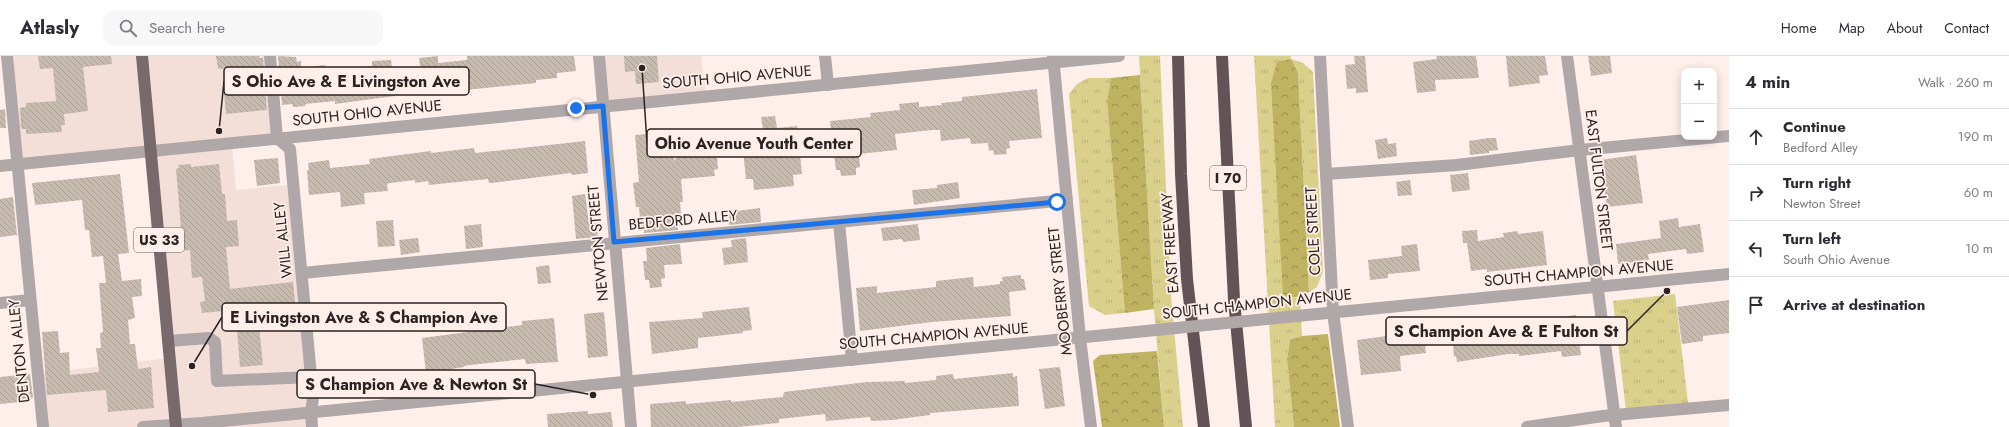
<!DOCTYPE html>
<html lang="en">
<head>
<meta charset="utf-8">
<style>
  :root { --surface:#fff; --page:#f7f7f7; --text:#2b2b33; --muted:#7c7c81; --line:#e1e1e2 }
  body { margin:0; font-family:Jost,sans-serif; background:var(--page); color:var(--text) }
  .controls { position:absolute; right:12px; top:12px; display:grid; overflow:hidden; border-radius:8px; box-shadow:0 2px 10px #0003 }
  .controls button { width:36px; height:36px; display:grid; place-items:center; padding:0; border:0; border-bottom:1px solid var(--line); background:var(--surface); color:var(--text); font:20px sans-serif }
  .stop { position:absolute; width:12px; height:12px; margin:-9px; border:3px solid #1a73e8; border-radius:50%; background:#fff }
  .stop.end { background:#1a73e8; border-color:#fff; box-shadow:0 1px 4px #0008 }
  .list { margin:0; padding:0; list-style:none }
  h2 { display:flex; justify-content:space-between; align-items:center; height:52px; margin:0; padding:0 16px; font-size:17px }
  h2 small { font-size:13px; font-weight:400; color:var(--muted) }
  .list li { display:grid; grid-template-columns:26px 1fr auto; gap:12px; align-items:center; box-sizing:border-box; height:56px; padding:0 16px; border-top:1px solid var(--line) }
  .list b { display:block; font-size:15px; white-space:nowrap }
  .list p { margin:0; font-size:13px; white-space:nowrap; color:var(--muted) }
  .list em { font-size:13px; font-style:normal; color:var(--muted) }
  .icon { flex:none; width:22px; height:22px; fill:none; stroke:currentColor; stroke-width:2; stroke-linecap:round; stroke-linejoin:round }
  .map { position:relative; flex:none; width:1729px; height:371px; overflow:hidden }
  header { display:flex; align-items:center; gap:24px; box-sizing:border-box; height:56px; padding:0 20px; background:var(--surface); border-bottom:1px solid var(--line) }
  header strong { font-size:19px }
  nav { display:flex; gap:22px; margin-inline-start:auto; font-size:14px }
  .search { width:280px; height:36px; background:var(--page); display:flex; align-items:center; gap:10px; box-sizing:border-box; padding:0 14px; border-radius:12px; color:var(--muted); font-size:15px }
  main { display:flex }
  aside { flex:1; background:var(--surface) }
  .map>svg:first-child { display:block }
  .built { fill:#f4ded8 }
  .grass { fill:url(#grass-tufts) }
  .forest { fill:url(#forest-crowns) }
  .building { fill:url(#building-back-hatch) }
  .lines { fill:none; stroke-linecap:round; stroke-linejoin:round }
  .minor { stroke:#b0a7a9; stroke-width:12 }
  .major { stroke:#77696c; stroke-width:12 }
  .highway { stroke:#635356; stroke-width:12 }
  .minor-bridge { stroke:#b0a7a9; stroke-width:12 }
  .route { stroke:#1a73e8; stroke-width:5 }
  .labels { text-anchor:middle; stroke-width:3.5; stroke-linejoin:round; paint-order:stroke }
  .shield { fill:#feefea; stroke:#6a605d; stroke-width:1 }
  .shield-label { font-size:14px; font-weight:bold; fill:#2a2321 }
  .street-label { font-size:15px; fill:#2a2321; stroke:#feefea }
  .leader { fill:none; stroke:#2a2321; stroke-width:1.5 }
  .callout-dot { fill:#2a2321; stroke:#feefea; stroke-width:1.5 }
  .callout { fill:#feefea; stroke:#2a2321; stroke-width:1.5 }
  .callout-label { font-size:16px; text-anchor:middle; font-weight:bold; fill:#2a2321 }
</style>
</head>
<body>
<header>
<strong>Atlasly</strong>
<div class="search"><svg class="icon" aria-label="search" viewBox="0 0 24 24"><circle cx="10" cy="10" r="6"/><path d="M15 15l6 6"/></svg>Search here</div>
<nav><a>Home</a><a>Map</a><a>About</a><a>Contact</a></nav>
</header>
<main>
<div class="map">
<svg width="1729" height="371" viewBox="0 0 1729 371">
  <defs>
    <pattern id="grass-tufts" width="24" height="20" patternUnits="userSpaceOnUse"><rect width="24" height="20" fill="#dacf8b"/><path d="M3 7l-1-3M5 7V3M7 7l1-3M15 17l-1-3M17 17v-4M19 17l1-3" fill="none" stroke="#bbb178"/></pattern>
    <pattern id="forest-crowns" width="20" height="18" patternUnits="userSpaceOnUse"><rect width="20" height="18" fill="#bfb261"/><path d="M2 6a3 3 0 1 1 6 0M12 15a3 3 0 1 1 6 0" fill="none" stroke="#9b9050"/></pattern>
    <pattern id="building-back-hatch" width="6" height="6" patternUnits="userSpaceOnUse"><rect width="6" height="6" fill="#c7bbae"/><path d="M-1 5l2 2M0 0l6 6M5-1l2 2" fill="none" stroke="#aba095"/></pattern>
  </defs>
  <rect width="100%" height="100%" fill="#feefea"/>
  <g class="built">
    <polygon points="6,0 269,0 276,81 232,86 236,134 295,128 311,371 45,371 36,318 170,302 150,95 15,108"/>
    <polygon points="597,0 701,0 706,40 602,50"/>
  </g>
  <g class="grass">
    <polygon points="1139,0 1160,0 1171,240 1183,371 1164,371 1154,253"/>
    <polygon points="1254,0 1291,0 1291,3 1303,7 1313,16 1323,216 1317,231 1309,236 1298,17 1290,242 1300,242 1302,280 1290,284 1287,303 1294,371 1275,371"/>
    <polygon points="1088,22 1111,22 1107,45 1125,257 1105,259 1089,250 1069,38 1077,28"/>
    <polygon points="1675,238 1688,347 1626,354 1613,245"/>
  </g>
  <g class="forest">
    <path d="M1291 3 1298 17 1309 236C1300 242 1294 243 1283 239L1271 27 1277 6Z"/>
    <polygon points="1140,19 1154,253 1125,257 1107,45 1111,22"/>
    <polygon points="1328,278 1340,371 1294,371 1287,303 1290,284 1302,280"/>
    <polygon points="1157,295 1164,371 1102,371 1093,305 1100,299"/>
  </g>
  <g class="building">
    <polygon points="38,0 111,0 112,8 83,11 88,55 64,58 65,69 61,69 62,76 26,78 26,73 22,73 21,70 20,52 26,51 26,47 56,45 53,12 40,13"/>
    <polygon points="216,0 259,0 259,2 263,2 267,54 226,58 224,37 230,36 227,12 218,13"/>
    <polygon points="278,0 296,1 297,6 301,5 301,12 325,9 326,14 372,10 372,5 391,4 395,40 335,48 335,45 305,48 306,50 293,51 292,48 282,49"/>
    <polygon points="438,0 438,7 467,4 467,0 574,0 576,15 557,17 557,22 536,24 536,27 426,38 424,24 422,25 419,2"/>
    <polygon points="624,0 657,0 659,26 636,28 635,15 625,16"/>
    <polygon points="1354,0 1365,0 1368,36 1356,37 1356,32 1347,33 1345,9 1355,8"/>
    <polygon points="1436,0 1476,0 1479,22 1435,24 1436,35 1417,37 1413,6 1437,3"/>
    <polygon points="1506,0 1545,0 1548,19 1539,20 1540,27 1509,31"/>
    <polygon points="1588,0 1610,0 1612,17 1591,20"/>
    <polygon points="1037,33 1042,82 1009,85 1010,92 1006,93 1007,98 994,99 993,94 989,95 988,87 971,88 970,82 941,85 940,74 932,74 895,78 897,94 859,98 860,111 856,112 856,119 841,120 840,114 836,114 830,65 871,61 870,57 900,54 899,48 919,46 919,51 942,49 941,47 962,45 962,41"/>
    <polygon points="5,53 6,72 0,72 0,54"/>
    <polygon points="775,60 777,72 797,70 802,118 793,119 794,130 754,134 753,123 746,123 741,76 763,74 761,61"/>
    <polygon points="671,76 674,105 691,79 715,77 718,113 714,114 715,120 681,123 683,146 680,146 682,170 678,170 678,174 644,177 644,174 641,174 639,151 636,151 633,127 639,126 635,79"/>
    <polygon points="1387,82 1388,88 1396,87 1397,100 1378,103 1375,84"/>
    <polygon points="1488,82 1496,82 1498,94 1489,95 1489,97 1470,99 1469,85"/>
    <polygon points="585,85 588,117 572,119 571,117 491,127 489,127 488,123 438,128 429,129 428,125 415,127 415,124 390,127 387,128 388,135 364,137 365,148 341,151 340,136 309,139 307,114 309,114 308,107 329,104 330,112 370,108 369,103 431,95 431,97 474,92 475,97"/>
    <polygon points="1636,99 1643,147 1607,151 1600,104"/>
    <polygon points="278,102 280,127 257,130 254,104"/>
    <polygon points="191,108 191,111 219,108 222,138 225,138 227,165 237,164 239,190 226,191 230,233 293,226 296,255 258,259 263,309 240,311 236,261 233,262 232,254 202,257 200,246 205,245 202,221 192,222 190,194 183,195 176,113 179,112 178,109"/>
    <polygon points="1468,117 1470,134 1452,136 1450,119"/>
    <polygon points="120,118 129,197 118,198 122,225 141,223 142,240 132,241 135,262 128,264 130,288 135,288 138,313 151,311 154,352 108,356 106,334 47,339 42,276 58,275 60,297 69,296 70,319 99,316 96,292 101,292 100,277 103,276 99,227 106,227 103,200 92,201 89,174 85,174 82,144 35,149 32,127"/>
    <polygon points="1410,124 1412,139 1398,140 1396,126"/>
    <polygon points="958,126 960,142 914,149 912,134 937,132 937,129"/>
    <polygon points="585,138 589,168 596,167 598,181 576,183 572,140"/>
    <polygon points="13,141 17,179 0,181 0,143"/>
    <polygon points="760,152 761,166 729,169 728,156"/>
    <polygon points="1678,162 1679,171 1700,168 1704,196 1687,198 1686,193 1648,198 1649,204 1618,208 1616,188 1661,182 1659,165"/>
    <polygon points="393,164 395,190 378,191 376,165"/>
    <polygon points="481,168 483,191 466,193 464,170"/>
    <polygon points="918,168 920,184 903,186 902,183 883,185 881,172"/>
    <polygon points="1477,174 1478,185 1504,181 1503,177 1518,175 1518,178 1543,175 1547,209 1487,216 1487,213 1471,215 1467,187 1463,187 1462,175"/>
    <polygon points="418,182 420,196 401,199 399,184"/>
    <polygon points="746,182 748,206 724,209 722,192 732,191 731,184"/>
    <polygon points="680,188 682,208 664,209 665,222 661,223 662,231 650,232 649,224 645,224 643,205 647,205 646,192"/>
    <polygon points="1417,188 1420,215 1388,218 1388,222 1370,224 1368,204 1402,200 1401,190"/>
    <polygon points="549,209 551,227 538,228 536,211"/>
    <polygon points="1021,219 1021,223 1024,223 1026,234 1009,236 1011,260 932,266 860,275 856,232 877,230 877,237 936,231 936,225 973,221 974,231 1000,228 1000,225 1003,225 1002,221"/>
    <polygon points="1729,244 1729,277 1703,280 1703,285 1682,288 1677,251"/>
    <polygon points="749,251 752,274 743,275 743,277 698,282 698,292 652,298 649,266 703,262 702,256"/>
    <polygon points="604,256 608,300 588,302 584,258"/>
    <polygon points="1576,259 1581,299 1562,301 1561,295 1519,300 1519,298 1508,298 1457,306 1456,300 1454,301 1452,274"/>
    <polygon points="554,262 558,306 526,308 525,303 470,309 464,310 464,311 426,317 422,282 522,269 522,265"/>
    <polygon points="1423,275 1426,297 1400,300 1401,315 1361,319 1357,284"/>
    <polygon points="1060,311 1065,350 1045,353 1039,313"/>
    <polygon points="1013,317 1013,321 1017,320 1019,350 930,357 930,359 892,364 871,365 870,361 826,365 825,358 779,363 779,367 737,371 651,371 650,348 686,345 686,348 731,344 731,346 783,341 784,336 867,326 905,325 905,327 936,324 936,320 953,318 954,323"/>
    <polygon points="30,318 33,342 29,342 30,345 0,348 0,321"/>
    <polygon points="588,355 588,358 611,356 613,371 548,371 547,358"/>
  </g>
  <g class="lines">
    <g class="minor">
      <polyline points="7,0 43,371"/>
      <polyline points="270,0 277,82 290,93 313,342 311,356 312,371"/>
      <polyline points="599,0 631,371"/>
      <polyline points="825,0 828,29"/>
      <polyline points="1053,0 1080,282 1091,371"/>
      <polyline points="1320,0 1333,256 1348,371"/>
      <polyline points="1567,0 1616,371"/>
      <polyline points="0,110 1119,0"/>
      <polyline points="1326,118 1457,109 1580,94 1729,80"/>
      <polyline points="839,166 852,304"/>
      <polyline points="302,217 1067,144"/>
      <polyline points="0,247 30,244"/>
      <polyline points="1307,259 1729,218"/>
      <polyline points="168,285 209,282 215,286 217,325 311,321"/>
      <polyline points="143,371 202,367 1126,277"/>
      <polyline points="1527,371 1603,360 1729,349"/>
    </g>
    <polyline class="major" points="142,0 176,371"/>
    <g class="highway">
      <polyline points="1178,0 1181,118 1187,223 1204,371"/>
      <polyline points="1222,0 1234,244 1246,371"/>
    </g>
    <polyline class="minor-bridge" points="1126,277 1307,259"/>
  </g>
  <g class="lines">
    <polyline class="route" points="576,52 603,50 614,186 1057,146"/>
  </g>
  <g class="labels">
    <g class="shield">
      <rect x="1210" y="110" width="36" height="24" rx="3"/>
      <rect x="134" y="172" width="50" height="24" rx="3"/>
    </g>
    <g class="shield-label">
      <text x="1228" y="127">I 70</text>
      <text x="159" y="189">US 33</text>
    </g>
    <g class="street-label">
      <text transform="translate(737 21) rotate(-5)" y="5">SOUTH OHIO AVENUE</text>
      <text transform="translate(367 57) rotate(-6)" y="5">SOUTH OHIO AVENUE</text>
      <text transform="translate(1599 124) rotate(83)" y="5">EAST FULTON STREET</text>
      <text transform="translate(683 164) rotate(-5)" y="5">BEDFORD ALLEY</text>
      <text transform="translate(1313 175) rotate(-93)" y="5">COLE STREET</text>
      <text transform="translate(283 184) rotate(-96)" y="5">WILL ALLEY</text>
      <text transform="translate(598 187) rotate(-95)" y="5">NEWTON STREET</text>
      <text transform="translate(1170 187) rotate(-94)" y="5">EAST FREEWAY</text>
      <text transform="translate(1579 217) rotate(-5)" y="5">SOUTH CHAMPION AVENUE</text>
      <text transform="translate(1060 235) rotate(-96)" y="5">MOOBERRY STREET</text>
      <text transform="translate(1257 248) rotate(-6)" y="5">SOUTH CHAMPION AVENUE</text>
      <text transform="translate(934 280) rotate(-5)" y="5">SOUTH CHAMPION AVENUE</text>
      <text transform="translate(19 295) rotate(-96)" y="5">DENTON ALLEY</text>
    </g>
  </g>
  <path class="leader" d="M219 75L224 25M642 12L647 87M192 310L222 261M1667 235L1627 275M593 339L535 328"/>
  <g class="callout-dot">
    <circle cx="219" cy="75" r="4"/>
    <circle cx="642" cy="12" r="4"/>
    <circle cx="192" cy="310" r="4"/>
    <circle cx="1667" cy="235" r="4"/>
    <circle cx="593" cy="339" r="4"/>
  </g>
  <g class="callout">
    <rect x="224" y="11" width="245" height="28" rx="4"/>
    <rect x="647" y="73" width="214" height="28" rx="4"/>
    <rect x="222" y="247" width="284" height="28" rx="4"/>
    <rect x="1386" y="261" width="241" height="28" rx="4"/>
    <rect x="297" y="314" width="238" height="28" rx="4"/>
  </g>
  <g class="callout-label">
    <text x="346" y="31">S Ohio Ave &amp; E Livingston Ave</text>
    <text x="754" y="93">Ohio Avenue Youth Center</text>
    <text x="364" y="267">E Livingston Ave &amp; S Champion Ave</text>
    <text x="1506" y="281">S Champion Ave &amp; E Fulton St</text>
    <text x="416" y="334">S Champion Ave &amp; Newton St</text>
  </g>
</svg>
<div class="controls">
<button>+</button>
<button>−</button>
</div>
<div class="stop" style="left:1057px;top:146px"></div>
<div class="stop end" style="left:576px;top:52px"></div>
</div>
<aside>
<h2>4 min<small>Walk · 260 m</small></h2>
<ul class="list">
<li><svg class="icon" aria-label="ahead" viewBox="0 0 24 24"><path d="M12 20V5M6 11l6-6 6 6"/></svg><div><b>Continue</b><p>Bedford Alley</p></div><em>190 m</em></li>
<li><svg class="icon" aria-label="right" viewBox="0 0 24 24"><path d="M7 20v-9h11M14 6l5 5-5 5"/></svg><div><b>Turn right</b><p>Newton Street</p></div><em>60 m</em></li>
<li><svg class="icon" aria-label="left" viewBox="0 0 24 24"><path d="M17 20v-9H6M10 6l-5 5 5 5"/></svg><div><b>Turn left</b><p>South Ohio Avenue</p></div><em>10 m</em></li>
<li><svg class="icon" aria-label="arrive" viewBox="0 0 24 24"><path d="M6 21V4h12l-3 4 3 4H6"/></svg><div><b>Arrive at destination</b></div></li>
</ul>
</aside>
</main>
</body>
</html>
